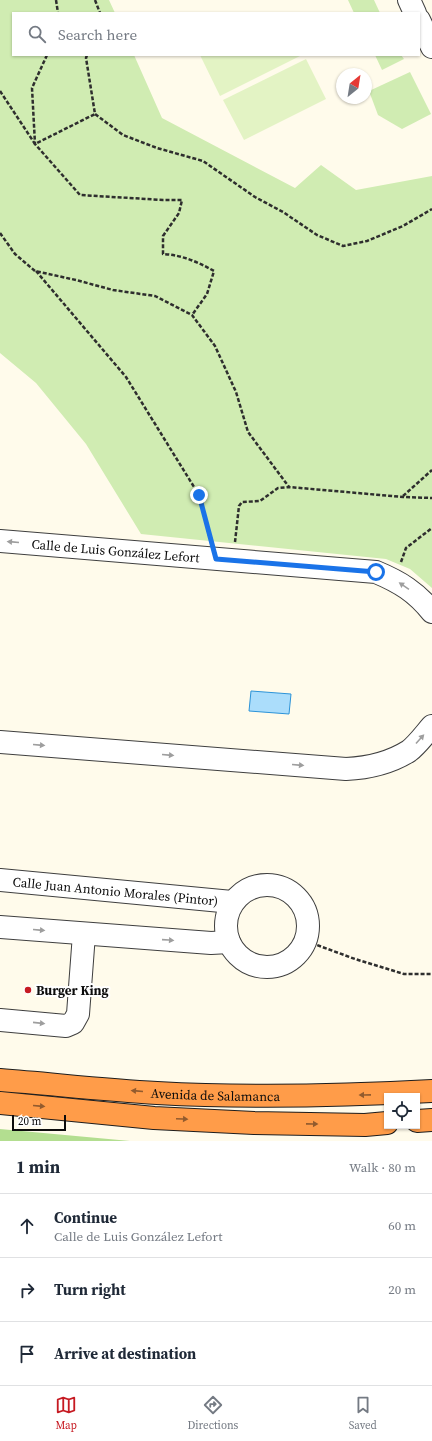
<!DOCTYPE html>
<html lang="en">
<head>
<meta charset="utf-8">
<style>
  :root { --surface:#fff; --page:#f2f2f3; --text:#1f2937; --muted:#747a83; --line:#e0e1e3; --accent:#c61a22 }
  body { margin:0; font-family:"Source Serif 4",serif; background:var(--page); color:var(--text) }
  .controls { position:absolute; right:12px; bottom:12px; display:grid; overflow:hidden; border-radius:0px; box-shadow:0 1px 3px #0004 }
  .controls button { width:36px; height:36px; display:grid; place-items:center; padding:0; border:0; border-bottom:1px solid var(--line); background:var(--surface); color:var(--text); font:20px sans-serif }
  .compass { position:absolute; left:336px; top:68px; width:36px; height:36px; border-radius:50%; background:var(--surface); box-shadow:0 1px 3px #0004; rotate:30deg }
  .scale { position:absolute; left:12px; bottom:10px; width:54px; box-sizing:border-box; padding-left:4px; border:2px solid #0c0c0c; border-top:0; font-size:11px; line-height:14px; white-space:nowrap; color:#0c0c0c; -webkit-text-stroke:3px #fff; paint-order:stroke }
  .stop { position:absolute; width:12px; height:12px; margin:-9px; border:3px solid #1a73e8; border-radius:50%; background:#fff }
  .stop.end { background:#1a73e8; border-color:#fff; box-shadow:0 1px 4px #0008 }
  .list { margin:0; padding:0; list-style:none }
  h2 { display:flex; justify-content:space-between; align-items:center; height:52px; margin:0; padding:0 16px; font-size:17px }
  h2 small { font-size:13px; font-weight:400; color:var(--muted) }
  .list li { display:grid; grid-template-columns:26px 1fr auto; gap:12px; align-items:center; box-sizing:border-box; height:64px; padding:0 16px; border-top:1px solid var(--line) }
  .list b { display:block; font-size:15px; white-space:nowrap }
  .list p { margin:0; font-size:13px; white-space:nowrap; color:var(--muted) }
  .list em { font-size:13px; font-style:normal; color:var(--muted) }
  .icon { flex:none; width:22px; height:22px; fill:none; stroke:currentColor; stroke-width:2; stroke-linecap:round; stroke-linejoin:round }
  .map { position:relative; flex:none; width:432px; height:1141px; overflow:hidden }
  .search { position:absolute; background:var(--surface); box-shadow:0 1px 3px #0004; left:12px; right:12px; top:12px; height:44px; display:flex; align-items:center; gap:10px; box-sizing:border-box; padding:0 14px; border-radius:0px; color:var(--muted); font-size:15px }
  .sheet { height:244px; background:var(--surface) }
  nav { display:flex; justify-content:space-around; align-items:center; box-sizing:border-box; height:56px; border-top:1px solid var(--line); background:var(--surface); font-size:11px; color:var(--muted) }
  nav a { display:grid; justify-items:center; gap:2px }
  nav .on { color:var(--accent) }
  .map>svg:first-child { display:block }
  .green { fill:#d0ecb2 }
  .forest { fill:#b3de90 }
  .pitch { fill:#e3f3c4 }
  .water { fill:#abddfb; stroke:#2c93d8 }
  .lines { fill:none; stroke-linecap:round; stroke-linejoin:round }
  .minor-casing { stroke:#3f3f3f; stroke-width:24 }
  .highway-casing { stroke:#1d1d1d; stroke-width:24 }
  .path { stroke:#2e2e2e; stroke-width:2.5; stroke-dasharray:4 2; stroke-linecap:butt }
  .minor { stroke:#fff; stroke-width:22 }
  .highway { stroke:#ff9c49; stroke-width:22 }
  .oneway { fill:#9e9e9e }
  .oneway2 { fill:#925b2e }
  .route { stroke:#1a73e8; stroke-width:5 }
  .poi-dot { fill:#c61a22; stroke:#fff; stroke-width:1.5 }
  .labels { text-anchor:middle; stroke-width:4; stroke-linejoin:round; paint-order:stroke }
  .street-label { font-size:13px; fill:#0c0c0c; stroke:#fff }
  .poi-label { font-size:13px; font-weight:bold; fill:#0c0c0c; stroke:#fff; text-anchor:start }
</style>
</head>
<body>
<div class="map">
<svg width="432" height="1141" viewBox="0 0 432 1141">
  <rect width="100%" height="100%" fill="#fffbeb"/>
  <g class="green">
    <polygon points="0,0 109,0 115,13 13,13 13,55 134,55 162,118 295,188 321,165 356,190 432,176 432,588 410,569 386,559 141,534 86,444 36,383 0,353"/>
    <polygon points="348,0 374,0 380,13 354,13"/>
    <polygon points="375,55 401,55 404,59 382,70"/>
    <polygon points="410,72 431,114 402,129 378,115 369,91"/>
  </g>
  <polygon class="forest" points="0,1129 130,1141 0,1141"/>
  <g class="pitch">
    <polygon points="200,55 302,55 220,96"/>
    <polygon points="306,59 326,99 244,140 223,100"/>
  </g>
  <polygon class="water" points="251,691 291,694 289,714 249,711"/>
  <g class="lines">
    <g class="minor-casing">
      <g id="minor">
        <polyline points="409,0 415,13"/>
        <polyline points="419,20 432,47"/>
        <path id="s1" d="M0 541 376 572C400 582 416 592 432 612"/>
        <path d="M0 742 346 769C368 768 390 763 409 751 417 745 425 734 432 726"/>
        <path id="s2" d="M0 880 232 902"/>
        <circle cx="267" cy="926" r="41"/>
        <polyline points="0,927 211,943 229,942"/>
        <polyline points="0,1020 66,1026 73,1023 78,1014 84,934"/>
      </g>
    </g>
    <g class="highway-casing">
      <g id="highway">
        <path id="s3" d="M0 1080C52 1084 104 1090 157 1093 248 1098 341 1096 432 1091"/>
        <polyline points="0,1103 154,1118 254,1123 365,1125 387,1123"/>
        <polyline points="417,1121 432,1120"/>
      </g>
    </g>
    <g class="path">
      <polyline points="56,0 58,13"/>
      <polyline points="95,0 100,13"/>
      <path d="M47 55 32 88 35 144 80 195 163 200H182L179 213 163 236V254C182 255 198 262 214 271L207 294 192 315"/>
      <polyline points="87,55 86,58 95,114 123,135 157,148 203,161 255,197 283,212 317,235 343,246 367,241 403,226 432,209"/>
      <polyline points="0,91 35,144 95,114"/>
      <polyline points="0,233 15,254 35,271 76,280 113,290 155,296 192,315 215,346 236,392 248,432 289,487"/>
      <polyline points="36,271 126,377 199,495 210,539"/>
      <polyline points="403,496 432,470"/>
      <polyline points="235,542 239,506 242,502 260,501 278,488 289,487 403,497 432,498"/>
      <polyline points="401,562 406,548 432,528"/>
      <polyline points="306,941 355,959 404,974 432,974"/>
    </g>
    <use href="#minor" class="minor"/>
    <use href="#highway" class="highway"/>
  </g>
  <defs><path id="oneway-solid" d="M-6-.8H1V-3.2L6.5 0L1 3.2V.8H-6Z"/></defs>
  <g class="oneway">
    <use href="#oneway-solid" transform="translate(13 542) rotate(-175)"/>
    <use href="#oneway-solid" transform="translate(404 586) rotate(-146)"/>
    <use href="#oneway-solid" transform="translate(420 739) rotate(-48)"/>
    <use href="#oneway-solid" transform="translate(39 745) rotate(5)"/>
    <use href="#oneway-solid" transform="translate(168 755) rotate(5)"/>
    <use href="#oneway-solid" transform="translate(298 765) rotate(5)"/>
    <use href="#oneway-solid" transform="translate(39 930) rotate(5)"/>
    <use href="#oneway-solid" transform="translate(168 940) rotate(4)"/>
    <use href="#oneway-solid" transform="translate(39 1023) rotate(6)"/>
  </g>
  <g class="oneway2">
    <use href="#oneway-solid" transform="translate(137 1091) rotate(-175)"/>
    <use href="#oneway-solid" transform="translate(365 1095) rotate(179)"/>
    <use href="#oneway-solid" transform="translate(39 1106) rotate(5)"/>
    <use href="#oneway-solid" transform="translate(182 1119) rotate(3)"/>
    <use href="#oneway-solid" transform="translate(312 1124) rotate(1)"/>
  </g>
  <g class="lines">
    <polyline class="route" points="199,495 216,559 376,572"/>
  </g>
  <circle class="poi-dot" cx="28" cy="990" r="4"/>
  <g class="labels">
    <g class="street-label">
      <text dy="5" stroke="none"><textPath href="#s1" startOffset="116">Calle de Luis González Lefort</textPath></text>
      <text dy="5" stroke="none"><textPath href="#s2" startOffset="116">Calle Juan Antonio Morales (Pintor)</textPath></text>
      <text dy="5" stroke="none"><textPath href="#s3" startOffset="216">Avenida de Salamanca</textPath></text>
    </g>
    <g class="poi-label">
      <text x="36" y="995">Burger King</text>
    </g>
  </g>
</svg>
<div class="controls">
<button><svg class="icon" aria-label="locate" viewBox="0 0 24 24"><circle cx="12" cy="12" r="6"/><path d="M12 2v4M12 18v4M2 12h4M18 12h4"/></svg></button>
</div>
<svg class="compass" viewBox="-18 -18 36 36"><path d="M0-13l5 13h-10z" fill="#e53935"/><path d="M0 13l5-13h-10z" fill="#747a83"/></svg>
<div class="scale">20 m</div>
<div class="stop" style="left:376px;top:572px"></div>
<div class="stop end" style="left:199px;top:495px"></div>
<div class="search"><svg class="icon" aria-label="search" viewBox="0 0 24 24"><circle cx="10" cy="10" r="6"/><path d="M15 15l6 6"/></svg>Search here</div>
</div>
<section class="sheet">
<h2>1 min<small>Walk · 80 m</small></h2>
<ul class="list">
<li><svg class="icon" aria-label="ahead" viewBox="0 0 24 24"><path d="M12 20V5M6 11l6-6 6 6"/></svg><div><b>Continue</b><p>Calle de Luis González Lefort</p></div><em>60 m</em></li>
<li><svg class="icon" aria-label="right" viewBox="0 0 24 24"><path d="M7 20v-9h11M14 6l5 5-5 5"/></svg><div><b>Turn right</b></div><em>20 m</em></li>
<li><svg class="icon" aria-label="arrive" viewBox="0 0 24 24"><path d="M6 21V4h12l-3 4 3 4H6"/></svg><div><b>Arrive at destination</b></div></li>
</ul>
</section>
<nav>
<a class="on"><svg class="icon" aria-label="map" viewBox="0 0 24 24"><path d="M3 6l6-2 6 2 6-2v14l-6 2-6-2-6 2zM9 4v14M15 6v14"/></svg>Map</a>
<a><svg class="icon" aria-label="directions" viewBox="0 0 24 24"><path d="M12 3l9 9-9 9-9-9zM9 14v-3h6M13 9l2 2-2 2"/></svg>Directions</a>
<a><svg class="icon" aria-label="saved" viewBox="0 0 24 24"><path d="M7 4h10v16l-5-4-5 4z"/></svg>Saved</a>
</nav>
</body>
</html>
